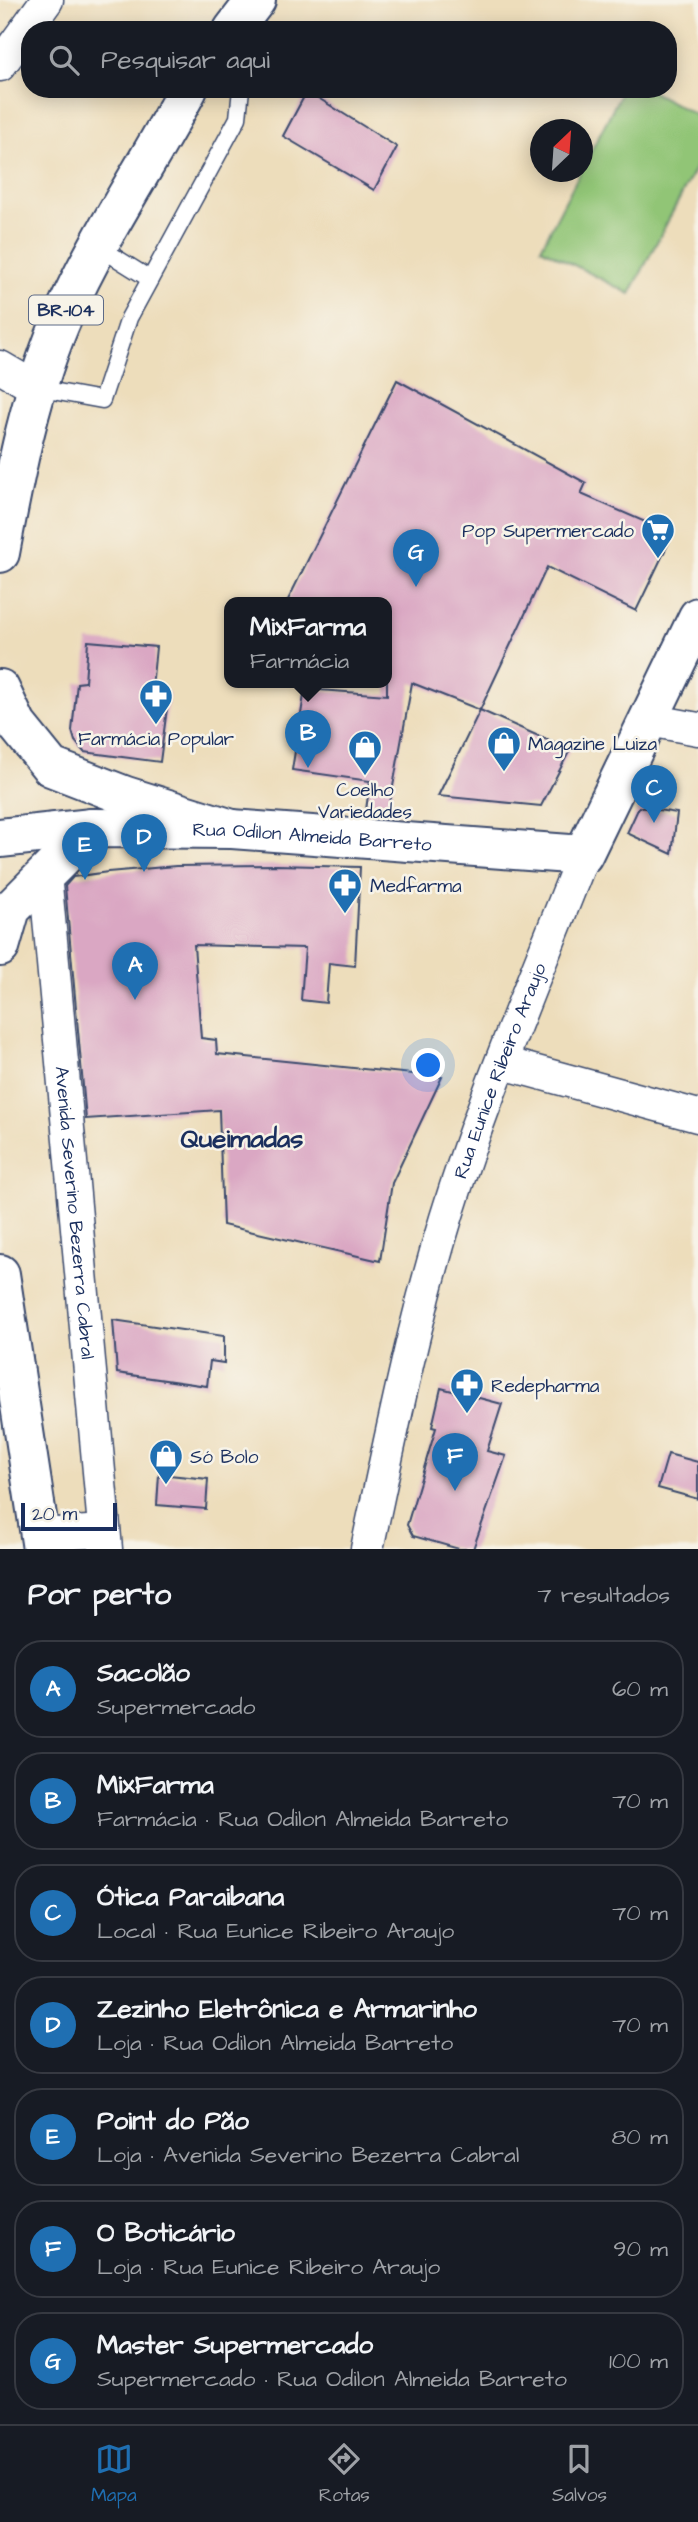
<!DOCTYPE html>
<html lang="pt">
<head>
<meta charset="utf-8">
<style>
  :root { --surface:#171b24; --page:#242831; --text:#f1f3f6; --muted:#9ea1a6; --line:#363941; --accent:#1f6fb2 }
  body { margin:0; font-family:"Architects Daughter",sans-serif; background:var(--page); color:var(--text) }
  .compass { position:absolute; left:530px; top:119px; width:63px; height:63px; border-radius:50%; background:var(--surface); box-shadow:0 4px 18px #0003; rotate:25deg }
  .scale { position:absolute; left:21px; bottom:18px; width:96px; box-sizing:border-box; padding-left:7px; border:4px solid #1b2f5e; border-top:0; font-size:19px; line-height:24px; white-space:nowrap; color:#1b2f5e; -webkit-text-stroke:5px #f7f3e8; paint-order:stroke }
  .you { position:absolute; left:429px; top:1066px; width:24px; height:24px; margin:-18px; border:5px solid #fff; border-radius:50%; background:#1a73e8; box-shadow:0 0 0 10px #1a73e833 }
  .badge { display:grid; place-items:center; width:46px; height:46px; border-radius:50%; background:var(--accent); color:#fff; font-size:23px; font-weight:700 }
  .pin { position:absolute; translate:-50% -58px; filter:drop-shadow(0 2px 4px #0008) }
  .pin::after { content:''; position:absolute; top:37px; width:24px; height:21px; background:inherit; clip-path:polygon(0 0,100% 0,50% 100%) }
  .popup { position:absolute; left:224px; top:597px; width:168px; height:91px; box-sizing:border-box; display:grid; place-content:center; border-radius:14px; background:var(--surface); filter:drop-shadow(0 2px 5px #0005); font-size:23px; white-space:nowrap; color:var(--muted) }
  .popup b { font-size:26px; color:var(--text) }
  .popup::after { content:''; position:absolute; left:50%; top:100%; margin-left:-14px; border:14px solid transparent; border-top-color:var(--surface) }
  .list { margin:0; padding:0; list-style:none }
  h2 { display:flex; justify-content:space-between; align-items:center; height:91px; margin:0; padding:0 28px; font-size:30px }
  h2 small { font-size:23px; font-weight:400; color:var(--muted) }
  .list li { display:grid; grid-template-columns:46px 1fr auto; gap:21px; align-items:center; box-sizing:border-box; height:98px; margin:0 14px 14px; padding:0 14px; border:2px solid var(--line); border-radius:28px }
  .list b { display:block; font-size:26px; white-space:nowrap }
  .list p { margin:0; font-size:23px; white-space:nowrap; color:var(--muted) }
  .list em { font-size:23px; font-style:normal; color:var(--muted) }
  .icon { flex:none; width:38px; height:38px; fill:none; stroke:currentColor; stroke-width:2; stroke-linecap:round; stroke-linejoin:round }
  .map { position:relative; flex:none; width:698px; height:1549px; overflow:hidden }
  .search { position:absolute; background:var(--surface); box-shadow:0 4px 18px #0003; left:21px; right:21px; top:21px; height:77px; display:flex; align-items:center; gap:18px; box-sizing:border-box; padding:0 24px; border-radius:28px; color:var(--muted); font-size:26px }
  .sheet { height:875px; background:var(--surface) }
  nav { display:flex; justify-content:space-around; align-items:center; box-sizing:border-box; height:98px; border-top:2px solid var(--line); background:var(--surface); font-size:19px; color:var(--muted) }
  nav a { display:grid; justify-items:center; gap:4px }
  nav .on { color:var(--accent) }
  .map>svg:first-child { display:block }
  .green { fill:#91c576; stroke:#567a6a; stroke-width:2 }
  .building { fill:#daa7c3 }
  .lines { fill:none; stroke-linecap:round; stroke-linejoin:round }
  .lane-casing { stroke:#3a496c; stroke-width:19 }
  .street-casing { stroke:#3a496c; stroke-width:35 }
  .secondary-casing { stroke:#3a496c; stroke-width:42 }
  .highway-casing { stroke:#3a496c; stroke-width:42 }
  .lane { stroke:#fff; stroke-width:16 }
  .street { stroke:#fff; stroke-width:32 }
  .secondary { stroke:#fff; stroke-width:38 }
  .highway { stroke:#fff; stroke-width:38 }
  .labels { text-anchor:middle; stroke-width:5; stroke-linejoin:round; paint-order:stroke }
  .shield { fill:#f7f3e8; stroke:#5d6a87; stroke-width:2 }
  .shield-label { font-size:18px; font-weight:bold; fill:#1b2f5e }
  .poi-label { font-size:19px; fill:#1b2f5e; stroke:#f7f3e8; text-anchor:start }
  .street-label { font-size:19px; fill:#1b2f5e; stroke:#f7f3e8 }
  .district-label { font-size:26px; font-weight:bold; fill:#1b2f5e; stroke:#f7f3e8 }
</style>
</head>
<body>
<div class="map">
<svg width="698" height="1549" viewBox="0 0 698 1549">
  <rect width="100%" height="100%" fill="#f7f3e8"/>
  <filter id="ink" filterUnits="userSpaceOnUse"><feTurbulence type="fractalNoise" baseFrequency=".0143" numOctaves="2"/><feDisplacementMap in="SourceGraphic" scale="14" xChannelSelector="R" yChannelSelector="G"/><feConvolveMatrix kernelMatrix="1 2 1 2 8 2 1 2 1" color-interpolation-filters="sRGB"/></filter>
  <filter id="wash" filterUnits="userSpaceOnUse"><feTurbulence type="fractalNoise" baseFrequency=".00686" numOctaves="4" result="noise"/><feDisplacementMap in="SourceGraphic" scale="28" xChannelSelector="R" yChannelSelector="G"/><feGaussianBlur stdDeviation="1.57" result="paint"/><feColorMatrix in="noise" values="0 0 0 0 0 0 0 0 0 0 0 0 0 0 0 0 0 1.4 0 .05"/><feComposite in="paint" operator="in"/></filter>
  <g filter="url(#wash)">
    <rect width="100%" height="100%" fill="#edddbb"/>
    <polygon class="green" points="623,89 647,89 698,116 698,163 630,294 541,248"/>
    <g id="blocks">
      <g class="building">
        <polygon points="307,91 397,147 374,190 283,136"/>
        <polygon points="397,380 586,483 581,494 673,534 636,611 547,567 480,710 412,683 387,819 365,817 370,781 292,770 305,689 387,695 387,602 287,602"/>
        <polygon points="88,641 156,647 152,688 169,693 160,762 84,752 75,741 72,731 77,683 85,682"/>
        <polygon points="480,710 570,750 541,806 438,796"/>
        <polygon points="639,807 677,813 672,854 627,833"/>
        <polygon points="276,865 360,867 355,966 329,963 326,1003 301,1000 305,948 194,945 201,1038 216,1040 217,1054 442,1077 392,1183 380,1261 223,1225 219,1110 86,1119 65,886 73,877 108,872 176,866"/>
        <polygon points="113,1320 224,1336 224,1363 210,1361 207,1386 117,1373"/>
        <polygon points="441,1388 502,1404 487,1451 506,1456 473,1549 459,1549 413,1536 407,1525 436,1428 432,1427"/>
        <polygon points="668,1454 698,1462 698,1499 658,1488"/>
        <polygon points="159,1474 208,1479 206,1509 157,1505"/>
      </g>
    </g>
  </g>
  <g filter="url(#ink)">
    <use href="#blocks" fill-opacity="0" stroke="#3a496c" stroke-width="2"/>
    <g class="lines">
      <g class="lane-casing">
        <g id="lane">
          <polyline points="97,246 150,279"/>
          <polyline points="36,388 102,400 129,318 238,118 241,89"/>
        </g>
      </g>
      <g class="street-casing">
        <g id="street">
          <polyline points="0,65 47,0"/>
          <polyline points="0,367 36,388"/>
          <polyline points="649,720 698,729"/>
          <path id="s1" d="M45 874 106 1549"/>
          <polyline points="503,1063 698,1116"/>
          <polyline points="41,1535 104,1531"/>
          <path id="s2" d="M367 1549C395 1417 421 1285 466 1157 501 1055 544 955 583 855"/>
        </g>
      </g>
      <g class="secondary-casing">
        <g id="secondary">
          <path id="s3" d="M0 838 92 828 232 829 583 855 698 617"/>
        </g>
      </g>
      <g class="highway-casing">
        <g id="highway">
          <polyline points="233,30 256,0"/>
          <path d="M0 553C15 472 31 388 65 312 100 234 148 164 188 89"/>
          <polyline points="0,689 17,725 51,767 126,796 232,829"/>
          <polyline points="0,947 11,909 92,828"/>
          <polyline points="0,1274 42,1549"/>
        </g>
      </g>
      <use href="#lane" class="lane"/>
      <use href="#street" class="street"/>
      <use href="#secondary" class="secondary"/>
      <use href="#highway" class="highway"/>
    </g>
  </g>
  <defs>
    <g id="supermarket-pin" transform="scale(1.75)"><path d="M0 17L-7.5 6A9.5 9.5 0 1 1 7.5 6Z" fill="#1f6fb2" stroke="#f7f3e8"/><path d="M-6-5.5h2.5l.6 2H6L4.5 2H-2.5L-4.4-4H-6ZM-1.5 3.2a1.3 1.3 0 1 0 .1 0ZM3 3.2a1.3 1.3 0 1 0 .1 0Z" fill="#fff"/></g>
    <g id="pharmacy-pin" transform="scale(1.75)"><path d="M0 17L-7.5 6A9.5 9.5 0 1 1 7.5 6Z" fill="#1f6fb2" stroke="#f7f3e8"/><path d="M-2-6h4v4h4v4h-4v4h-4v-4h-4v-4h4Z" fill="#fff"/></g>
    <g id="shop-pin" transform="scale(1.75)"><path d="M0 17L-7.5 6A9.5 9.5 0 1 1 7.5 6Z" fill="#1f6fb2" stroke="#f7f3e8"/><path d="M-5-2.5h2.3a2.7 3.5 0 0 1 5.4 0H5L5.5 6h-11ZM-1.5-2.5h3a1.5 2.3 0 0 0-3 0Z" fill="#fff"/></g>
  </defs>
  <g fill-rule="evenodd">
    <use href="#supermarket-pin" x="658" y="530"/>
    <use href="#pharmacy-pin" x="156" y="696"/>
    <use href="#shop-pin" x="504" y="743"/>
    <use href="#shop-pin" x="365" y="747"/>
    <use href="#pharmacy-pin" x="345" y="885"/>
    <use href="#pharmacy-pin" x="467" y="1385"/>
    <use href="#shop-pin" x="166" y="1456"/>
  </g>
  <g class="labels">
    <rect class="shield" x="29" y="295.5" width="74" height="29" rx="5"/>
    <g class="shield-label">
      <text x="66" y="316">BR-104</text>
    </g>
    <g class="poi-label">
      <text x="634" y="537" text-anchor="end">Pop Supermercado</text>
      <text x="156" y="745" text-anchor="middle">Farmácia Popular</text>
      <text x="528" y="750">Magazine Luiza</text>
      <text x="365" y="796" text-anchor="middle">Coelho<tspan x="365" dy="22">Variedades</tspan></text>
      <text x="370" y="892">Medfarma</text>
      <text x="491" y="1392">Redepharma</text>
      <text x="190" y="1463">Só Bolo</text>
    </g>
    <g class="street-label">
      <text dy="7" stroke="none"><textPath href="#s3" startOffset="313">Rua Odilon Almeida Barreto</textPath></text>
      <text dy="7" stroke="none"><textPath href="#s2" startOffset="497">Rua Eunice Ribeiro Araujo</textPath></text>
      <text dy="7" stroke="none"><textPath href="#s1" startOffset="340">Avenida Severino Bezerra Cabral</textPath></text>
    </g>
    <g class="district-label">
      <text x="242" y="1147">Queimadas</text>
    </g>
  </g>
</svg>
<svg class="compass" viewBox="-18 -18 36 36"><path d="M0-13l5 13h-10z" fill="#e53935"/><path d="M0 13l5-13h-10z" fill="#9ea1a6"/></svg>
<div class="scale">20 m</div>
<div class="you"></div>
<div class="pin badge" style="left:135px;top:1000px">A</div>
<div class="pin badge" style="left:308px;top:768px">B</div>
<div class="popup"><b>MixFarma</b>Farmácia</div>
<div class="pin badge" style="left:654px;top:823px">C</div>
<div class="pin badge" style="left:144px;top:872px">D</div>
<div class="pin badge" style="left:85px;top:880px">E</div>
<div class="pin badge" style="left:455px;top:1491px">F</div>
<div class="pin badge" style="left:416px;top:587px">G</div>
<div class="search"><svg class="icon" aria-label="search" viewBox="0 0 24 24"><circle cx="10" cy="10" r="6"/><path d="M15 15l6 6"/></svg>Pesquisar aqui</div>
</div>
<section class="sheet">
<h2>Por perto<small>7 resultados</small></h2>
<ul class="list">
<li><span class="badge">A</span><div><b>Sacolão</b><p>Supermercado</p></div><em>60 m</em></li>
<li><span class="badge">B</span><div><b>MixFarma</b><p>Farmácia · Rua Odilon Almeida Barreto</p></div><em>70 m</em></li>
<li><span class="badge">C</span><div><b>Ótica Paraibana</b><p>Local · Rua Eunice Ribeiro Araujo</p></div><em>70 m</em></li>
<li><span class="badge">D</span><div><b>Zezinho Eletrônica e Armarinho</b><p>Loja · Rua Odilon Almeida Barreto</p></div><em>70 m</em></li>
<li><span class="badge">E</span><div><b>Point do Pão</b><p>Loja · Avenida Severino Bezerra Cabral</p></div><em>80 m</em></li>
<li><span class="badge">F</span><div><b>O Boticário</b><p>Loja · Rua Eunice Ribeiro Araujo</p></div><em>90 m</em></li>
<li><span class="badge">G</span><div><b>Master Supermercado</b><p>Supermercado · Rua Odilon Almeida Barreto</p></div><em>100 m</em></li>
</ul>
</section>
<nav>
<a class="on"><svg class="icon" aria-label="map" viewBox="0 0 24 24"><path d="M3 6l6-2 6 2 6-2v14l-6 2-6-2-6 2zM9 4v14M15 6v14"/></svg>Mapa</a>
<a><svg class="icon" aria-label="directions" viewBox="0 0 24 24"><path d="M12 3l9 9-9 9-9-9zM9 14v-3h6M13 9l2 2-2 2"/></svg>Rotas</a>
<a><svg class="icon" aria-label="saved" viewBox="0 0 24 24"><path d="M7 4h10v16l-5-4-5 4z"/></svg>Salvos</a>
</nav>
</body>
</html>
